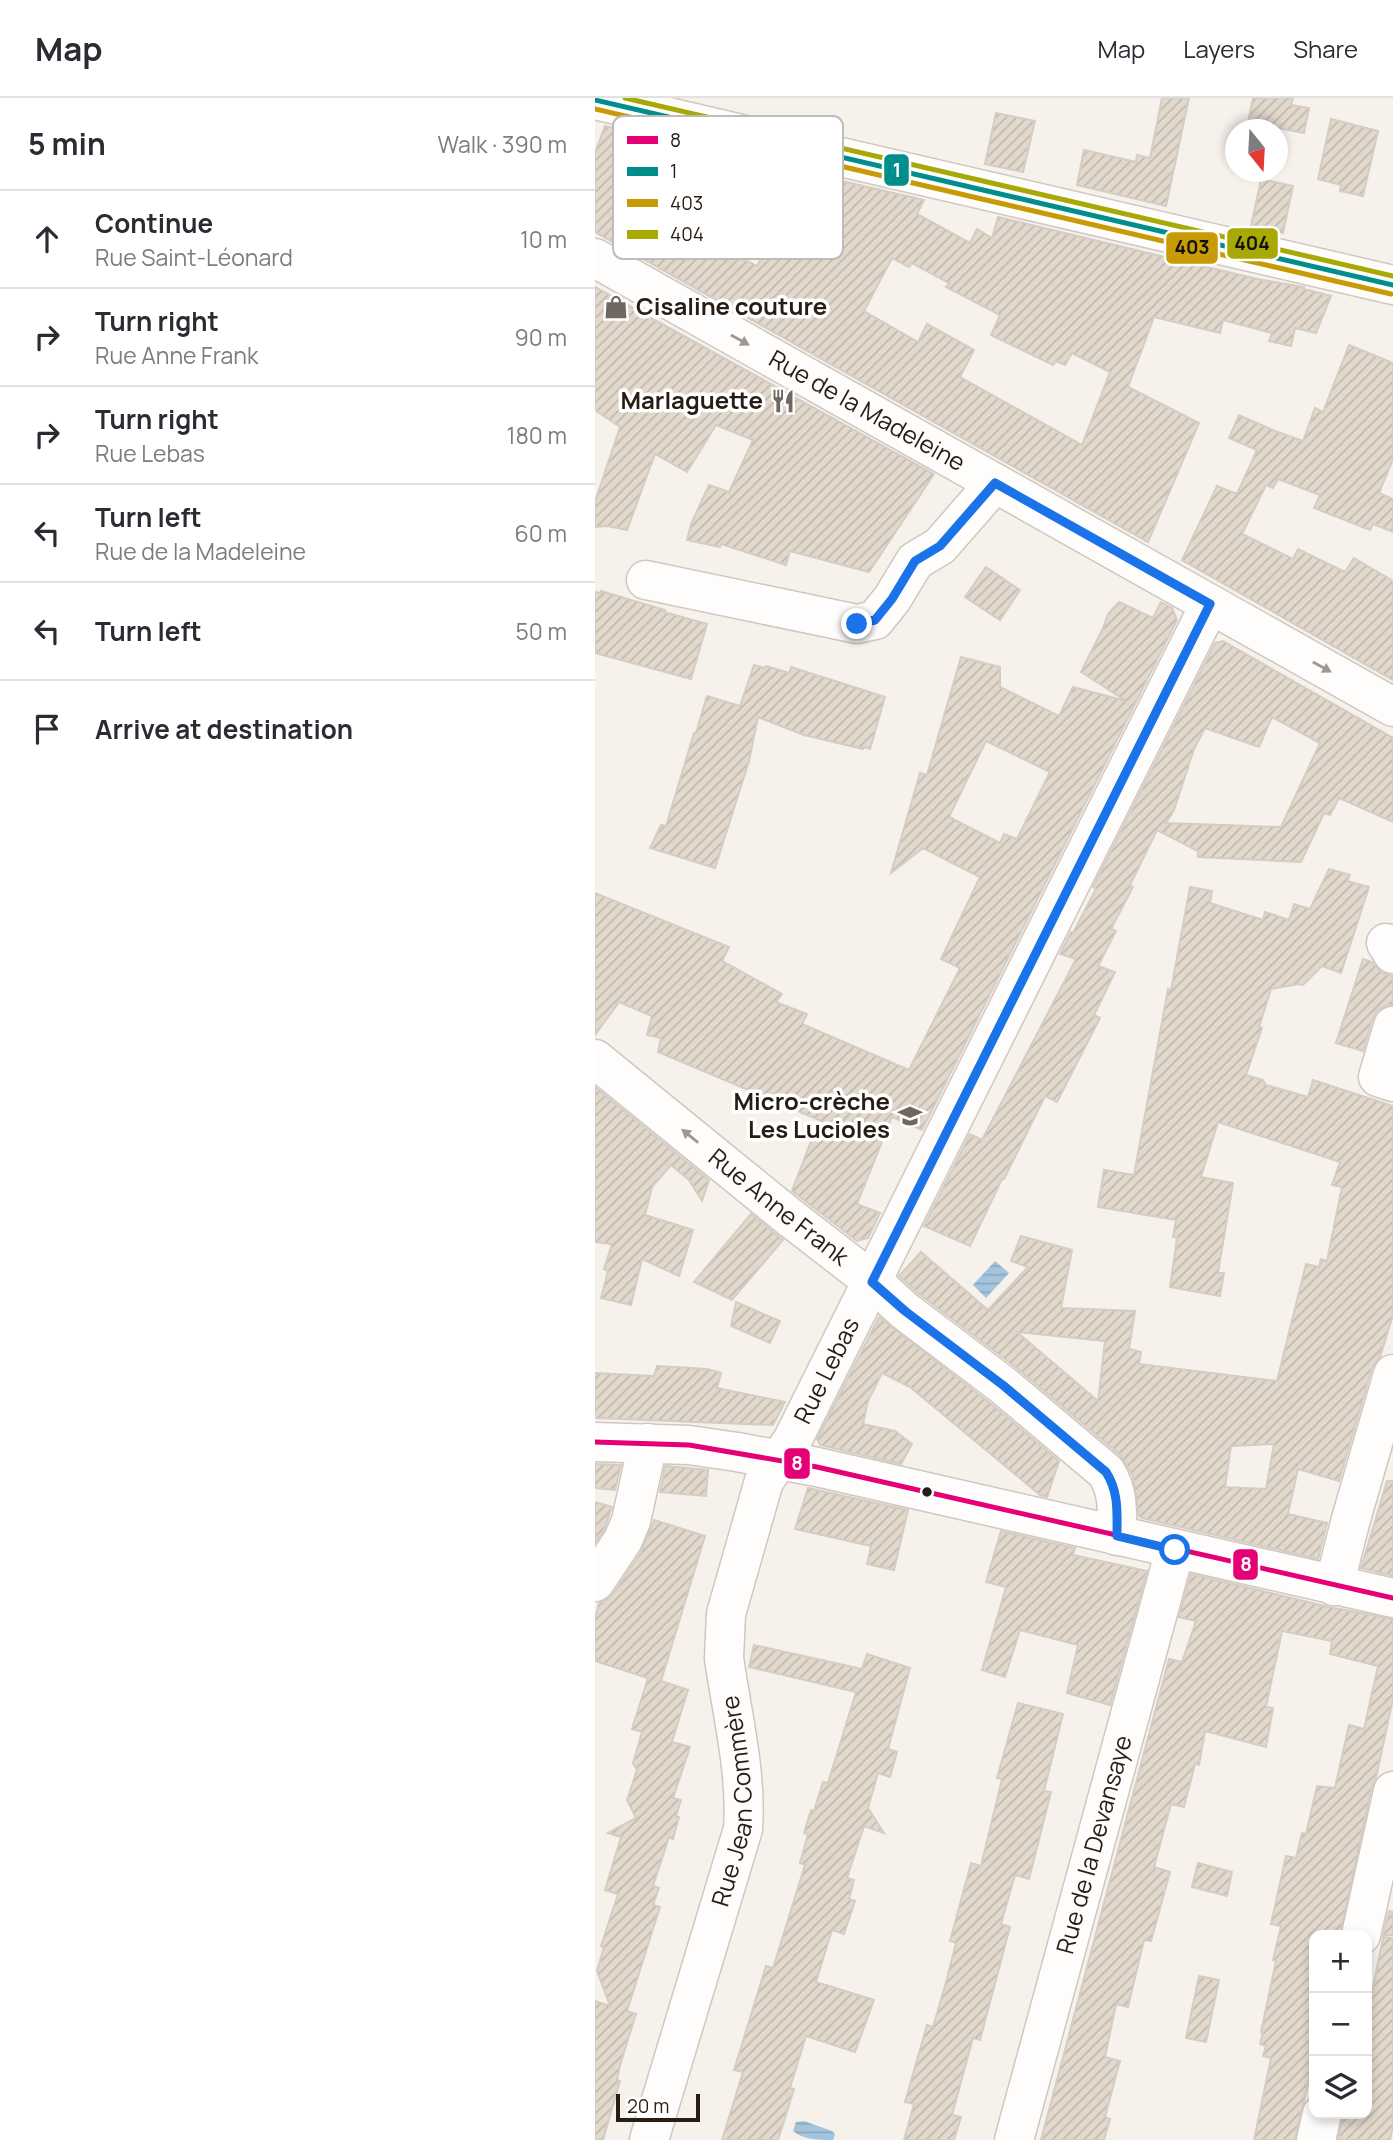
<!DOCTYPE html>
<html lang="en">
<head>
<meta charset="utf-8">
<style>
  :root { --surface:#fff; --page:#f7f7f7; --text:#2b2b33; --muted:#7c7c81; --line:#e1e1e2 }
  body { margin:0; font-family:Manrope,sans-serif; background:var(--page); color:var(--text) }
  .controls { position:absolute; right:21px; bottom:21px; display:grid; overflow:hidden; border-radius:14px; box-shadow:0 4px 10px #0003 }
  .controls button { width:63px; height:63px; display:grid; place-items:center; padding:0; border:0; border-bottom:2px solid var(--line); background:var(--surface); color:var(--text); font:35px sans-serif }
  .compass { position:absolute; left:630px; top:21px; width:63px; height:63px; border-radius:50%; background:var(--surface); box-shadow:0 4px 10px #0003; rotate:162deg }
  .scale { position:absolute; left:21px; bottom:18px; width:84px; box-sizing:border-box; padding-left:7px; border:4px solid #271d15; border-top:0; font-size:19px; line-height:24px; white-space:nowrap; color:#271d15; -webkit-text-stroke:5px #fff; paint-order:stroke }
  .stop { position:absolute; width:21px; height:21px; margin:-16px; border:5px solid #1a73e8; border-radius:50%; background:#fff }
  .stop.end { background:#1a73e8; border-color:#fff; box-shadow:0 2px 7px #0008 }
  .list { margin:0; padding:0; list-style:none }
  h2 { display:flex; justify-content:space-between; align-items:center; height:91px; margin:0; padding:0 28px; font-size:30px }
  h2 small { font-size:23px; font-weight:400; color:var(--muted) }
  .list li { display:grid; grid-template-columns:46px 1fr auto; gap:21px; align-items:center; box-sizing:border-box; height:98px; padding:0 28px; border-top:2px solid var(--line) }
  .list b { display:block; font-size:26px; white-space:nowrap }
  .list p { margin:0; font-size:23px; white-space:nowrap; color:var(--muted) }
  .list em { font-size:23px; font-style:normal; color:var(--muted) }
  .icon { flex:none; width:38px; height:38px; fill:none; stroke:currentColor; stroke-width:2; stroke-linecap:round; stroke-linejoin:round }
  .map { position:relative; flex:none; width:798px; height:2042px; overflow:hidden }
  header { display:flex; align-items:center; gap:42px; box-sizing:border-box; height:98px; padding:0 35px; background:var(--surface); border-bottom:2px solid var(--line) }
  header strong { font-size:33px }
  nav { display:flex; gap:38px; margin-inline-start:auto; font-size:24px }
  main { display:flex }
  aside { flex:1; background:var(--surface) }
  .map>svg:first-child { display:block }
  .water { fill:url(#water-rules) }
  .building { fill:url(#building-hatch); stroke:#d3cdc5; stroke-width:2; fill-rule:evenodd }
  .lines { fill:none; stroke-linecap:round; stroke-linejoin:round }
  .minor-casing { stroke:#cfc8c1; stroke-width:41 }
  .major-casing { stroke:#cfc8c1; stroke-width:41 }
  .minor { stroke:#fefdfc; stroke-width:38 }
  .major { stroke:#fefdfc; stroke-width:38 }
  .bus-1-casing { stroke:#fff; stroke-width:10 }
  .bus-2-casing { stroke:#fff; stroke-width:10 }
  .bus-3-casing { stroke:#fff; stroke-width:10 }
  .bus-4-casing { stroke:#fff; stroke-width:10 }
  .bus-1 { stroke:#e50076; stroke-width:5 }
  .bus-2 { stroke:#008e8c; stroke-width:5 }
  .bus-3 { stroke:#c89a05; stroke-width:5 }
  .bus-4 { stroke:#a8a905; stroke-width:5 }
  .oneway { fill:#9d9894 }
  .route { stroke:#1a73e8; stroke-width:9 }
  .bus-dot { fill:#271d15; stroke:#fff; stroke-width:2.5 }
  .labels { text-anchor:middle; stroke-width:7; stroke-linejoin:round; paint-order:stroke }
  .poi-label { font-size:24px; font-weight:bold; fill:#271d15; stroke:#fff; text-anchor:end }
  .street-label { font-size:24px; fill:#271d15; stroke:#fff }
  .key { fill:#fff; stroke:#bebbb9; stroke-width:2 }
  .key-label { font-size:19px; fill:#271d15 }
  .line-badge { stroke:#fff; stroke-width:2.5 }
  .badge-label { font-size:19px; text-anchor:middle; font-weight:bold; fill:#fff }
  .pale-badge-label { font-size:19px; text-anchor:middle; font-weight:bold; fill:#111 }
</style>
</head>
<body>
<header>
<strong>Map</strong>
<nav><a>Map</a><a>Layers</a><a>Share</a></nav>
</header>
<main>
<aside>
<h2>5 min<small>Walk · 390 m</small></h2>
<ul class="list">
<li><svg class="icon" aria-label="ahead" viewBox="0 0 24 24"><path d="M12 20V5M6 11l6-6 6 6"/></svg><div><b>Continue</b><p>Rue Saint-Léonard</p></div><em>10 m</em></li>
<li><svg class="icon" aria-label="right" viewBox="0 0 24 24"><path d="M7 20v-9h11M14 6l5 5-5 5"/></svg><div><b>Turn right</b><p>Rue Anne Frank</p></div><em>90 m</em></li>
<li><svg class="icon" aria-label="right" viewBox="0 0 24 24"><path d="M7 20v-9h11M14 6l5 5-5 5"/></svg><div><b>Turn right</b><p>Rue Lebas</p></div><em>180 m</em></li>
<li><svg class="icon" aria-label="left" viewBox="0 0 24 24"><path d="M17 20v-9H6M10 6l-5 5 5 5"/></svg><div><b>Turn left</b><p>Rue de la Madeleine</p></div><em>60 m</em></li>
<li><svg class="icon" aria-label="left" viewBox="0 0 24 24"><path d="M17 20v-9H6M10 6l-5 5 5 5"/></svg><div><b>Turn left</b></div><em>50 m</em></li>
<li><svg class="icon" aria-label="arrive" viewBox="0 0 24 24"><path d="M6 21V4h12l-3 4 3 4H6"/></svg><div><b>Arrive at destination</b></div></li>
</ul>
</aside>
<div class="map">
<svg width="798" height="2042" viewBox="0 0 798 2042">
  <defs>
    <pattern id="water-rules" width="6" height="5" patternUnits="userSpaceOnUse" patternTransform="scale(1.75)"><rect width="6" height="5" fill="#a2c4dd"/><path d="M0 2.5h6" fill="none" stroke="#8ca8bd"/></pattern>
    <pattern id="building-hatch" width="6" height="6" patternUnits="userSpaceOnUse" patternTransform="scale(1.75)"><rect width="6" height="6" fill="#e2d8cc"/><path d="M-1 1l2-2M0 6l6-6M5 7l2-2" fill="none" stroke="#c2b9ae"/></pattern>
  </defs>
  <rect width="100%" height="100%" fill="#f7f1ec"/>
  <g class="water">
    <polygon points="400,1163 414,1175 391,1200 378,1187"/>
    <path d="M209 2023 237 2033 240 2036 238 2042C224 2042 209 2042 198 2033L201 2024Z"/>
  </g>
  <g class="building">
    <polygon points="567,0 594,0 571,108 482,87 489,52 541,64 542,57 555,60"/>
    <polygon points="658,0 698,0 696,7 714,10 709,35 653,24"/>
    <polygon points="401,15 440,23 428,74 390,66"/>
    <polygon points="736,21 783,33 768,98 745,93 746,87 723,81"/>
    <path d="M10 28 329 102 322 116 375 145 382 131 397 140 403 119 662 181 709 189V191L736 198 721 235 700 230 696 248 674 243 677 235 628 222 625 235 559 219 533 289 604 325 553 444 0 134V55ZM136 84 181 94 172 109 189 118 162 168 107 141ZM297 160 314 169 317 165 354 185 351 189 405 217 396 237 458 267 461 263 470 267 477 255 515 274 487 347 365 279 379 252 332 226 323 244 269 213Z"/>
    <polygon points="666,81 698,88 688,135 656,128"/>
    <polygon points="0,189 339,376 274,474 195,453 191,467 126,446 125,449 92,442 96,426 114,387 134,394 158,342 121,327 92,374 60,356 32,432 13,428 0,429 0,404 25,329 0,312"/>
    <polygon points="754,247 798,265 798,361 784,395 798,401 798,434 778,426 775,432 719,410 725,397 683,381 678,390 671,387 647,436 698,461 703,451 750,474 759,460 798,483 798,582 587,462 622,388 642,396 662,352 634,340 644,317 680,333 708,343 720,310 728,314"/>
    <polygon points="391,469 425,492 405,522 370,499"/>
    <polygon points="6,493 70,512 69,514 112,526 96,581 0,555 0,494 6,495"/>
    <path d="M524 504 558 520 566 504 577 510 582 522 327 1032 297 1019 262 1106 285 1115 273 1140 262 1143 197 1093 224 1022 63 954 66 940 52 937 57 918 24 904 0 937V795L134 849 127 863 187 896 181 904 212 916 207 926 314 972 365 870 346 861 385 779 328 750 296 775 325 675 332 677 366 559 405 569V589L464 618 478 589 531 603 486 574 508 530 513 516ZM391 643 455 674 422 741 409 736 405 745 354 719Z"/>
    <path d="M628 543 798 640V724L744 700 735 717 729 715 706 764 603 759V753L562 732 535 787 538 789 516 831 521 833 503 868 520 874 499 917 505 920 462 1004 450 998 409 1081H407L375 1148 329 1128 375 1036 387 1042 481 861 465 856 476 834 478 835 501 791 498 789 620 545ZM677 619 725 645 686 729 571 725 579 712 599 651 610 630 664 649Z"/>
    <polygon points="159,567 170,570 171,568 194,575 196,569 290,599 275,651 269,649 268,651 209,637 163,619 154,663 120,770 55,750 66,727 71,728 99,635 101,635 112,598 145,608"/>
    <path d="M734 771 755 777 752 783 774 789 746 875 727 868 708 887 704 886 676 891 664 929 667 930 651 977 668 982 671 987 713 999 718 982 798 1008V1217L785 1259 777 1270 744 1383 703 1371 693 1416 732 1425 723 1461 547 1420 544 1418 538 1378 525 1357 423 1271 324 1196 304 1178 326 1154 393 1212 433 1169 416 1163 426 1138 477 1152 466 1210 540 1213 534 1251 546 1254 544 1266 682 1283 711 1166 724 1169 726 1161 732 1163 747 1089 737 1087 745 1064 623 1024 606 1079 638 1085 623 1175H629L625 1198 575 1189 582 1140 578 1139 581 1122 503 1109 509 1072 539 1077 573 891 576 892 595 789 617 793 615 805 668 822 670 814 694 822 699 806 715 811ZM422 1234 510 1243 503 1303ZM679 1346 671 1391 630 1389 636 1348Z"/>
    <polygon points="768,861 777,864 787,875 798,878 798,907 792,907 782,913 777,922 768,953 741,945"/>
    <polygon points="0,989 114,1082 107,1103 94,1082 76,1067 57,1089 50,1117 98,1132 84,1178 47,1161 36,1207 6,1200 13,1173 9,1171 17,1146 0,1144"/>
    <polygon points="156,1116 188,1142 147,1190 137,1202 99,1184"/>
    <polygon points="141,1204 185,1223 175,1245 136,1228"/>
    <polygon points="284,1219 395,1305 464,1363 452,1399 445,1397 315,1289 287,1275 273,1303 268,1326 300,1333 317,1346 306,1366 225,1347 222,1341"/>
    <polygon points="62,1268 112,1271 126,1275 122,1290 190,1304 178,1327 0,1320 0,1275 59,1278"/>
    <polygon points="0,1366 26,1367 20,1392 0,1390"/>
    <polygon points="70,1368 113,1372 111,1398 65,1394"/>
    <polygon points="792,1383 798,1383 798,1478 766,1470"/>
    <polygon points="213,1390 313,1412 299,1472 272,1466 276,1448 200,1431"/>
    <polygon points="0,1404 17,1409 9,1432 0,1445"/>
    <polygon points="59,1422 110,1438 66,1583 93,1592 77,1644 95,1649 78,1700 86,1702 81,1718 84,1719 78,1741 74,1739 58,1788 64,1790 58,1807 65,1809 32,1913 41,1916 25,1967 22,1982 25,1983 8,2042 0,2042 0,1903 15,1908 2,1873 9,1849 6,1848 23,1796 10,1792 26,1739 13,1735 41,1720 32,1702 42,1672 38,1665 47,1634 37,1631 53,1580 0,1563 0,1521 4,1505 10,1503 18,1496 46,1454"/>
    <polygon points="406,1433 480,1450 478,1457 552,1473 515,1607 472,1595 483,1547 425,1532 410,1579 387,1572 411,1489 391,1484"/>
    <polygon points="596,1476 734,1509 798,1521 798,1601 781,1680 777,1688 745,1837 719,1837 719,1960 700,2042 659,2042 676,1960 668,1958 671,1948 665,1946 668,1934 666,1934 681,1863 678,1862 686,1828 676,1826 691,1758 701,1760 707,1735 711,1736 722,1688 740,1690 754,1627 769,1631 783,1568 735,1556 737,1543 687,1533 671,1609 678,1610 671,1649 610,1633 604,1667 600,1666 589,1709 576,1706 559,1769 575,1774 556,1843 549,1842 533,1909 521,1906 510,1959 525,1963 510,2019 515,2021 509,2042 446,2042 574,1561 587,1564 601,1523 584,1519"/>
    <polygon points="159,1547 267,1571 272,1556 315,1570 293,1651 302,1654 295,1679 283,1675 273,1710 289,1735 269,1728 252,1780 259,1782 254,1801 260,1803 249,1836 237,1832 221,1884 279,1902 260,1954 211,1938 195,1990 199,1991 183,2042 127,2042 148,1974 139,1972 171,1868 178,1870 210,1767 205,1765 213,1736 209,1735 216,1712 219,1713 228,1684 233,1685 261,1594 154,1569"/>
    <polygon points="423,1605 468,1616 449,1693 456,1694 434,1781 420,1777 406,1826 415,1829 385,1942 378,1940 357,2017 366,2019 359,2042 309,2042 319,2006 310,2004 332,1927 338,1929 350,1888 361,1845 355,1843 376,1765 386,1768 407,1681 402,1680"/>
    <polygon points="603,1765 637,1774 632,1798 597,1789"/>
    <polygon points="794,1813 798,1814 798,1837 788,1837"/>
    <polygon points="788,1839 798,1840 798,2028 795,2042 743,2042 748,2016 772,2016 772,1919"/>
    <polygon points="604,1878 624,1882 611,1944 591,1940"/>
  </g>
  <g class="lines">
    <g class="minor-casing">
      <g id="minor">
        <path id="s1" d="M0 160 798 609"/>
        <polyline points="51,482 262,526 280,522 297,501 320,463 345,448 400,385"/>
        <polyline points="791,845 798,856"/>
        <polyline points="798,928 783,979 798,984"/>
        <path id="s2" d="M0 961 193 1118 277 1183 310 1213 409 1288 511 1374C524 1394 522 1415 522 1438"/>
        <polyline points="0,1344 94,1347 142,1354 222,1369 798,1500"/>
        <polyline points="0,1484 28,1442 36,1423 53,1345"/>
        <polyline points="739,1488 756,1421 798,1276"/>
        <polyline points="766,1837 798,1693"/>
        <path id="s3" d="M54 2042 148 1731C152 1675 137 1616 129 1560L131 1516 169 1383 197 1343 615 506"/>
        <path id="s4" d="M419 2042 580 1452"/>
        <polyline points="721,2042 727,2016"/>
      </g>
    </g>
    <g class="major-casing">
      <polyline id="major" points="0,2 798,187"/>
    </g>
    <use href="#minor" class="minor"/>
    <use href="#major" class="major"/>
    <g class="bus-1-casing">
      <polyline id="bus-1" points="0,1344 94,1347 222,1369 798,1500"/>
    </g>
    <g class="bus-2-casing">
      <polyline id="bus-2" points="0,2 798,187"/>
    </g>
    <g class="bus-3-casing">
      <polyline id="bus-3" points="0,11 796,196"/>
    </g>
    <g class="bus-4-casing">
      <polyline id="bus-4" points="30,0 798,178"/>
    </g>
    <use href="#bus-1" class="bus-1"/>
    <use href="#bus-2" class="bus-2"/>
    <use href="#bus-3" class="bus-3"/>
    <use href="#bus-4" class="bus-4"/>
  </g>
  <defs><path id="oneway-solid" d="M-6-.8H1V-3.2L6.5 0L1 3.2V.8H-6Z" transform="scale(1.75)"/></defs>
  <g class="oneway">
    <use href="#oneway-solid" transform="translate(145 242) rotate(29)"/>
    <use href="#oneway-solid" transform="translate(727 569) rotate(29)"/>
    <use href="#oneway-solid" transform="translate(95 1038) rotate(-141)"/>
  </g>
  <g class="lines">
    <path class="route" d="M262 526 280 522 297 501 320 463 345 448 400 385 615 506 277 1184 310 1213 409 1288 511 1374C524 1394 522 1415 522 1438L580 1452"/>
  </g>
  <defs>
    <g id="shop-bare" transform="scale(1.89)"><path d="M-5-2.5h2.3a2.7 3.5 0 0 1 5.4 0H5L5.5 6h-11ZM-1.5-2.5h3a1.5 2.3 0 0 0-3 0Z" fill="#706760" stroke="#fff" stroke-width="2.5" paint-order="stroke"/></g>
    <g id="restaurant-bare" transform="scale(1.89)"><path d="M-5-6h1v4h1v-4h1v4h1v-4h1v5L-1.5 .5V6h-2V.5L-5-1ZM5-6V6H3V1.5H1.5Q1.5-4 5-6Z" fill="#706760" stroke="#fff" stroke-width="2.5" paint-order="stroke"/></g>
    <g id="school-bare" transform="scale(1.89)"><path d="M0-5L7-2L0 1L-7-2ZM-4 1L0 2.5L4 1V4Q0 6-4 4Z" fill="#706760" stroke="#fff" stroke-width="2.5" paint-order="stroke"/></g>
  </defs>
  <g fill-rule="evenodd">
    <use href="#shop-bare" x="21" y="209"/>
    <use href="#restaurant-bare" x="188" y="303"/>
    <use href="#school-bare" x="315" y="1018"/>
  </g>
  <circle class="bus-dot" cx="332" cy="1394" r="6"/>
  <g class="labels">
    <g class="poi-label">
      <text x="41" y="217" text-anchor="start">Cisaline couture</text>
      <text x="168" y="311">Marlaguette</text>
      <text x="295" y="1012">Micro-crèche<tspan x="295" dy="28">Les Lucioles</tspan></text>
    </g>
    <g class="street-label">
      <text dy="8" stroke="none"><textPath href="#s1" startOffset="312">Rue de la Madeleine</textPath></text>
      <text dy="8" stroke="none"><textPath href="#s2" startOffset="236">Rue Anne Frank</textPath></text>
      <text dy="8" stroke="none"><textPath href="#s3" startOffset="807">Rue Lebas</textPath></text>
      <text dy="8" stroke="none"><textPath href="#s3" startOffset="352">Rue Jean Commère</textPath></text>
      <text dy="8" stroke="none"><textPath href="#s4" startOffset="306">Rue de la Devansaye</textPath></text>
    </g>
  </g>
  <rect x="18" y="18" width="230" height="143" rx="10" class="key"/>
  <rect x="32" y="38" width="31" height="8" fill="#e50076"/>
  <rect x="32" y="69" width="31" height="9" fill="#008e8c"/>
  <rect x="32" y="101" width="31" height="8" fill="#c89a05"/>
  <rect x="32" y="132" width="31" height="9" fill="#a8a905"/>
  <g class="key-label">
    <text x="75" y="49">8</text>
    <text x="75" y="80">1</text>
    <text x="75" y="112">403</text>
    <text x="75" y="143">404</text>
  </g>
  <g class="line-badge">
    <rect x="288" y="55" width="27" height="34" rx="7" fill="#008e8c"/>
    <rect x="631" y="129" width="53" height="33" rx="7" fill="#a8a905"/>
    <rect x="570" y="133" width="54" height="34" rx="7" fill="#c89a05"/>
    <rect x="188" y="1349" width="28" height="33" rx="7" fill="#e50076"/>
    <rect x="637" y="1450" width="27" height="33" rx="7" fill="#e50076"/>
  </g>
  <g class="badge-label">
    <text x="302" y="79">1</text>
    <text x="202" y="1372">8</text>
    <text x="651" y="1473">8</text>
  </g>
  <g class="pale-badge-label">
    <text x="657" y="152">404</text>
    <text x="597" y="156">403</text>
  </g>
</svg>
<div class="controls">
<button>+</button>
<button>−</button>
<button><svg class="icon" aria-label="layers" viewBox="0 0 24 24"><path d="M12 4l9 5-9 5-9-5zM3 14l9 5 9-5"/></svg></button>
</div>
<svg class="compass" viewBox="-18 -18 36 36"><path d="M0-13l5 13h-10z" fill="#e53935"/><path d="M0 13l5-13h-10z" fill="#7c7c81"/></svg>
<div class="scale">20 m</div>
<div class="stop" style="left:580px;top:1452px"></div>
<div class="stop end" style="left:262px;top:526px"></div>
</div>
</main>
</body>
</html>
